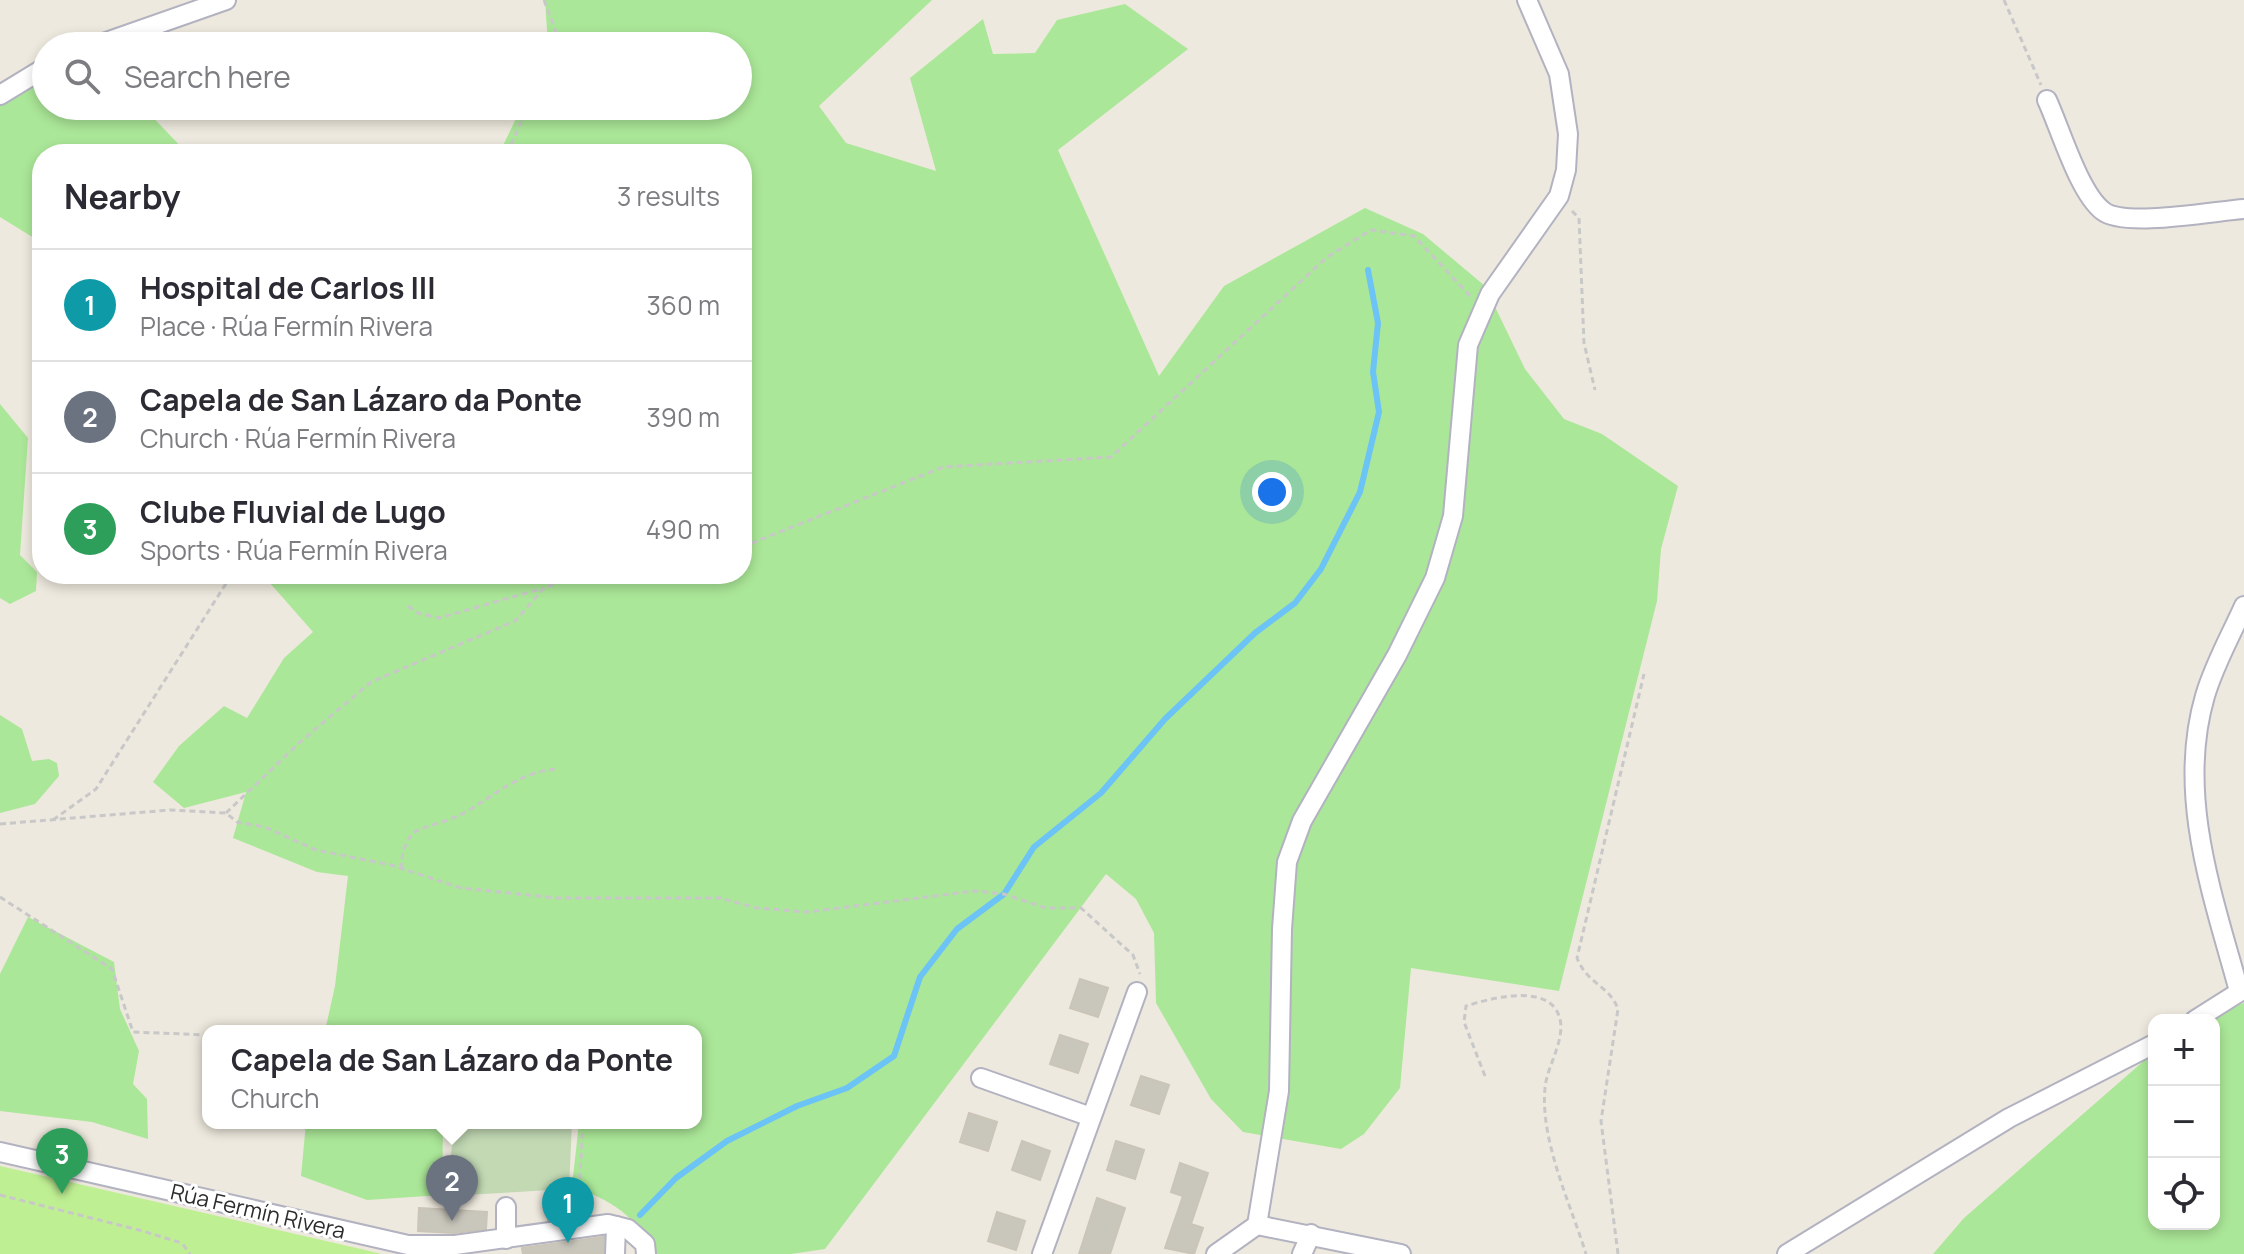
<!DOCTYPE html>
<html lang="en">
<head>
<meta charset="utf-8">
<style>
  :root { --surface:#fff; --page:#f2f2f3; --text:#2b2b33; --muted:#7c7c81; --line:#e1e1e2; --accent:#b45309 }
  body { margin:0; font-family:Manrope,sans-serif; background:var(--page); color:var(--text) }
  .controls { position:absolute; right:24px; bottom:24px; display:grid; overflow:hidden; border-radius:16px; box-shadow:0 4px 12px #0003 }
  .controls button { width:72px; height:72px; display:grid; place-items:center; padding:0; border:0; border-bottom:2px solid var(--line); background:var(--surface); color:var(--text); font:40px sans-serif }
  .you { position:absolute; left:1272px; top:492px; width:28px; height:28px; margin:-20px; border:6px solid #fff; border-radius:50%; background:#1a73e8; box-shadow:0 0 0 12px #1a73e833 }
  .badge { display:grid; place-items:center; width:52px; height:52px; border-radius:50%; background:var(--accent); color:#fff; font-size:26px; font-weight:700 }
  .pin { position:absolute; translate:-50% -66px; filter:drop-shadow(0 2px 4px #0008) }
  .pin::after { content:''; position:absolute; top:42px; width:28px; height:24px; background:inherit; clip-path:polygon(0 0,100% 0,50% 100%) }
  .popup { position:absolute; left:202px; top:1025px; width:500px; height:104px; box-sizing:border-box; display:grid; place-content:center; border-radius:16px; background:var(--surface); filter:drop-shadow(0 2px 6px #0005); font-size:26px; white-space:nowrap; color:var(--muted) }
  .popup b { font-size:30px; color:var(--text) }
  .popup::after { content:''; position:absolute; left:50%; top:100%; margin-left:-16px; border:16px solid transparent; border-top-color:var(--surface) }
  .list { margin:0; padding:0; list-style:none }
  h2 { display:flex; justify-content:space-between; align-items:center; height:104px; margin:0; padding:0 32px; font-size:34px }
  h2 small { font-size:26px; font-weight:400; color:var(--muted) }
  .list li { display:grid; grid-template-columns:52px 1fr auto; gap:24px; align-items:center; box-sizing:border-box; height:112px; padding:0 32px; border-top:2px solid var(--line) }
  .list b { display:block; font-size:30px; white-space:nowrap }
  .list p { margin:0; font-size:26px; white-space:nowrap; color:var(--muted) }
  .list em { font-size:26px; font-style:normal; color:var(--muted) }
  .icon { flex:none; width:44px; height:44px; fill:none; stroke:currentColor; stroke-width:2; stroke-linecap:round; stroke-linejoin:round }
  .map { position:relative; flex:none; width:2244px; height:1254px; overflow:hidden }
  .search { position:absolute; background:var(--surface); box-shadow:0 4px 12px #0003; left:32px; top:32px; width:720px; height:88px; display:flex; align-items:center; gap:20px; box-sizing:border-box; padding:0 28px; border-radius:44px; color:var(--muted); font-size:30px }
  .panel { position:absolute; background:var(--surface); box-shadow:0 4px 12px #0003; left:32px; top:144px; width:720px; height:440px; border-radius:32px }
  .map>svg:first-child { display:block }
  .green { fill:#abe798 }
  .cemetery { fill:#c2d9b4 }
  .pitch { fill:#bfef93 }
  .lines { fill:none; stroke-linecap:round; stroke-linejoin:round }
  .stream { stroke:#6cc3f5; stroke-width:6 }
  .building { fill:#c9c7bc; stroke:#cac5b7; stroke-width:2 }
  .minor-casing { stroke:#b2b2c0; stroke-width:22 }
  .path { stroke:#c8c8c8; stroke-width:3; stroke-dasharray:6 4; stroke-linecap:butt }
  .minor { stroke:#fff; stroke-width:18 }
  .labels { text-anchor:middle; stroke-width:6; stroke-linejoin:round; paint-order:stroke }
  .street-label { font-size:22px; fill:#2c2c2c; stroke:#fff }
</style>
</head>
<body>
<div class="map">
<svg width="2244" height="1254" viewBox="0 0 2244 1254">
  <rect width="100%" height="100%" fill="#eee9de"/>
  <g class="green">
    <path d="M545 0H932L819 106 846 143 936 171 910 78 983 19 993 54 1035 53 1057 20 1125 4 1188 49 1058 150 1159 376 1224 286 1365 208 1423 234 1485 286 1525 369 1564 419 1602 434 1678 486 1661 549 1657 601 1559 991 1411 968 1400 1088 1364 1134 1341 1149 1243 1132 1211 1099 1156 1003 1154 933 1136 899 1106 874 825 1249 791 1254H656C634 1214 614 1202 572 1186L579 1123H696V1031H325L335 986 348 876 317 872 233 838 246 792 184 808 153 782 179 746 224 706 247 718 284 658 313 632 262 574H742V154H499L522 106H738V46H548Z"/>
    <polygon points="46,79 46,106 142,106 188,154 42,154 42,243 0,217 0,101 10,93"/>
    <polygon points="0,404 28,438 20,555 37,572 36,591 10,604 0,598"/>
    <polygon points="0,715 22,729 32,761 49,759 57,763 59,776 35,804 0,813"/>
    <polygon points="28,917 114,962 120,1009 139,1051 133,1084 147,1099 148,1139 92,1122 0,1111 0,974"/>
    <polygon points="2244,1003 2244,1254 1933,1254 1964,1218 2154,1052 2154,1224 2214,1224 2214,1020 2199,1020"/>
    <polygon points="306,1123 443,1123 442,1195 367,1200 301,1176"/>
  </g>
  <polygon class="cemetery" points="454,1123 572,1123 569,1189 447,1196"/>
  <polygon class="pitch" points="0,1166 361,1249 382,1254 0,1254"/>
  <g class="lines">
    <polyline class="stream" points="640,1215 676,1178 727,1141 797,1106 847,1088 894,1056 920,977 957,929 1004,894 1034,847 1101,793 1165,719 1255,633 1295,603 1321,569 1360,492 1379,412 1373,372 1378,323 1368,270"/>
  </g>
  <g class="building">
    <polygon points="1080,979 1108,988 1098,1017 1070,1008"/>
    <polygon points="1060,1035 1088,1044 1078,1073 1050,1064"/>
    <polygon points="1141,1076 1169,1085 1159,1114 1131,1105"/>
    <polygon points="969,1113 997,1122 988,1151 960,1142"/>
    <polygon points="1022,1141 1050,1151 1040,1180 1012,1170"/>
    <polygon points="1116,1141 1144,1150 1135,1179 1107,1170"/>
    <polygon points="1180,1163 1208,1173 1191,1224 1203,1228 1194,1254 1165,1248 1183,1196 1171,1192"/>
    <polygon points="578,1196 581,1216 548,1220 545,1200"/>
    <polygon points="1097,1198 1125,1208 1110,1254 1079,1254"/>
    <polygon points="419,1208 487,1212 486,1229 454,1233 418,1231"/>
    <polygon points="997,1212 1025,1221 1016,1250 988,1241"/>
    <polygon points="604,1237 603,1254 523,1254 522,1248"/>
  </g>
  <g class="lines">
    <g class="minor-casing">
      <g id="minor">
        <polyline points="95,46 226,0"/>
        <polyline points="0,95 46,67"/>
        <path d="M2047 100C2060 128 2079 193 2103 211 2124 228 2215 211 2244 209"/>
        <path d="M2239 991C2213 896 2176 795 2205 696 2214 665 2231 635 2244 606"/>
        <polyline points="2195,1020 2244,989"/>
        <polyline points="981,1078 1091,1117"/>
        <polyline points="0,1152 408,1245 455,1245 608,1224 628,1229 645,1244 646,1254"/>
        <polyline points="506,1207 506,1239"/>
        <polyline points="1257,1225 1401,1254"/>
        <polyline points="615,1254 616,1226"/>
        <polyline points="1042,1254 1137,992"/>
        <polyline points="1216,1254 1257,1225 1279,1091 1282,929 1287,862 1302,821 1397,655 1435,578 1453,516 1468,345 1490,294 1559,196 1566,170 1568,134 1559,74 1527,0"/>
        <polyline points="1302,1254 1311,1234"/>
        <polyline points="1787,1254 2009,1118 2154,1044"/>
      </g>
    </g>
    <g class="path">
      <polyline points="544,0 556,32 552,46"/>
      <polyline points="2004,0 2041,85"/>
      <polyline points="507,154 528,106"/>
      <polyline points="1572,211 1579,218 1584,343 1595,390"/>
      <polyline points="742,547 943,467 1111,457 1327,257 1371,230 1414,236 1470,296"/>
      <polyline points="408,606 418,613 439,618 544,588"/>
      <polyline points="226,813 299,743 371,682 515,621 544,588 583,574"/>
      <polyline points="53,820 96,789 232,574"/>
      <polyline points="0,824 170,810 226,813 237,822 265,827 316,850 391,865 461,888 557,898 720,898 757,908 807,912 975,891 1004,894 1046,908 1081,908 1133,955 1140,974"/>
      <path d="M401 869 403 850 412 833C430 824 452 821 469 810 499 792 522 771 558 769"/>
      <polyline points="0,897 112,969 133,1032 208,1035"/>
      <path d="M1485 1076 1464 1022 1466 1006C1488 999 1536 986 1554 1007 1573 1030 1547 1063 1545 1088 1540 1141 1571 1205 1586 1254"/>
      <polyline points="583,1123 580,1176 583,1211"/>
      <polyline points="0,1195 139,1230 182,1243 190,1254"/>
      <path d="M1618 1254 1601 1121 1618 1009C1609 985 1588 985 1577 958L1644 674"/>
    </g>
    <use href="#minor" class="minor"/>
  </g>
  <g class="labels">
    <g class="street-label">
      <text transform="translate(258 1211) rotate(13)" y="8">Rúa Fermín Rivera</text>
    </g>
  </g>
</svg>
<div class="controls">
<button>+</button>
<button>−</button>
<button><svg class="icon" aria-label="locate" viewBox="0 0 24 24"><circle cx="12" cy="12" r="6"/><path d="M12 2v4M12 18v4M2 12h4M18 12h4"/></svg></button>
</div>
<div class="you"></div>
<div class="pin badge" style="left:568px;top:1243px;background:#0f9aa8">1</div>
<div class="pin badge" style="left:452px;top:1221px;background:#6b7280">2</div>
<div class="popup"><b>Capela de San Lázaro da Ponte</b>Church</div>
<div class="pin badge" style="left:62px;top:1194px;background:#2e9e5b">3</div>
<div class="search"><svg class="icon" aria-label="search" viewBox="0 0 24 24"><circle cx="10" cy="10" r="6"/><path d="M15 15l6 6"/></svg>Search here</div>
<section class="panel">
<h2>Nearby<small>3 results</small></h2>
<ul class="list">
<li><span class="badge" style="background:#0f9aa8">1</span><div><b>Hospital de Carlos III</b><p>Place · Rúa Fermín Rivera</p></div><em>360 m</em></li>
<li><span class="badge" style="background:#6b7280">2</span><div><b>Capela de San Lázaro da Ponte</b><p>Church · Rúa Fermín Rivera</p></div><em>390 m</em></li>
<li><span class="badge" style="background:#2e9e5b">3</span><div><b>Clube Fluvial de Lugo</b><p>Sports · Rúa Fermín Rivera</p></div><em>490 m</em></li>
</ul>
</section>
</div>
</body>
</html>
